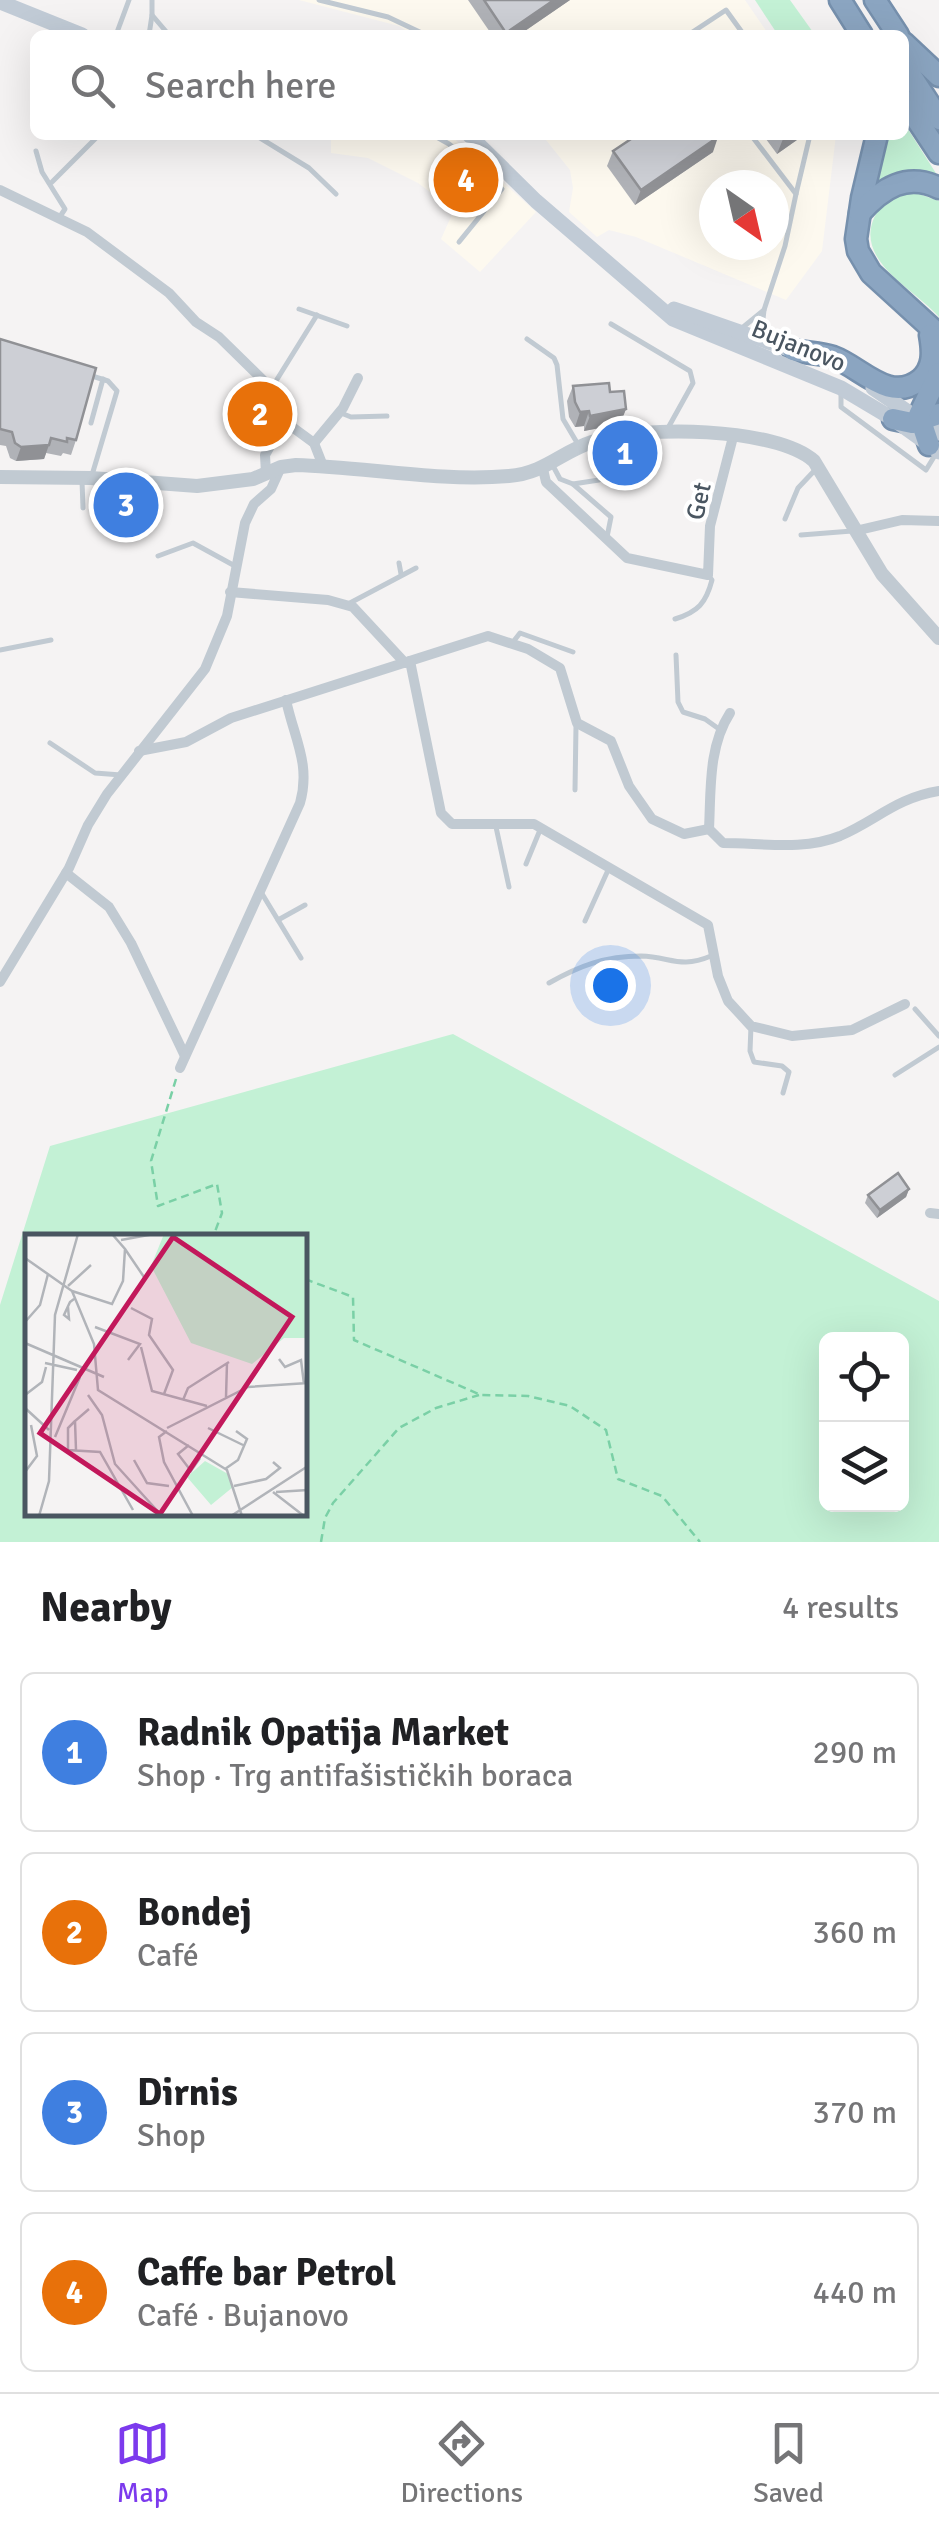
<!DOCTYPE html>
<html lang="en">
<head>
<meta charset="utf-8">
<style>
  :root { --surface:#fff; --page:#f2f2f2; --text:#202124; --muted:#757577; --line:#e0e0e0; --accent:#7c3aed }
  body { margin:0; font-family:Signika,sans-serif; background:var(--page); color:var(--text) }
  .controls { position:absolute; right:30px; bottom:30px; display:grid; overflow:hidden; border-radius:15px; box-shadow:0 10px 40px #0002 }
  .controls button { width:90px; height:90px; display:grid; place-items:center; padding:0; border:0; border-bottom:2px solid var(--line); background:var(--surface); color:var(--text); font:50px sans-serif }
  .compass { position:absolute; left:699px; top:170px; width:90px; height:90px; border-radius:50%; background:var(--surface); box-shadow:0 10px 40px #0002; rotate:146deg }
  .you { position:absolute; left:610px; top:985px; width:35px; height:35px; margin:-25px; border:8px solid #fff; border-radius:50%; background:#1a73e8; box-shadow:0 0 0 15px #1a73e833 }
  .badge { display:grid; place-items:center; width:65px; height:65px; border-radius:50%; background:var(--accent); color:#fff; font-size:32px; font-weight:700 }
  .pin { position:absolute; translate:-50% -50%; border:5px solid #fff; box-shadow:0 2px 10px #0006 }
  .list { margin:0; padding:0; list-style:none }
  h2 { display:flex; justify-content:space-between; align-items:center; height:130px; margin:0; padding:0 40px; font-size:42px }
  h2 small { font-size:32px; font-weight:400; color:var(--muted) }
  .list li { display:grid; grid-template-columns:65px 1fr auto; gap:30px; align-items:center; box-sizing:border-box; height:160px; margin:0 20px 20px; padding:0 20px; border:2px solid var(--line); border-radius:15px }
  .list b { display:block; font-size:38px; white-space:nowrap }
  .list p { margin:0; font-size:32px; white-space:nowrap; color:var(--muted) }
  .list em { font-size:32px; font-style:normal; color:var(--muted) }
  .icon { flex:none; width:55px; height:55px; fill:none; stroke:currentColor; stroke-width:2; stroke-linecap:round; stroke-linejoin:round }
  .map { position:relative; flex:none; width:939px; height:1542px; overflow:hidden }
  .search { position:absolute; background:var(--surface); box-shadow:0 10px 40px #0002; left:30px; right:30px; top:30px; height:110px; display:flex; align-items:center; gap:25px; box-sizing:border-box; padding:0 35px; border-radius:15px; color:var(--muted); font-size:38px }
  .sheet { height:850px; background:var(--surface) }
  nav { display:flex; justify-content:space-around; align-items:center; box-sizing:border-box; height:140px; border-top:2px solid var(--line); background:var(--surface); font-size:28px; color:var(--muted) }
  nav a { display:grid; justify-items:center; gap:5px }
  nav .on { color:var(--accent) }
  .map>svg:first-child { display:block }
  .commercial { fill:#fdf9ef; fill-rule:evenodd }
  .green { fill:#c3f1d5; fill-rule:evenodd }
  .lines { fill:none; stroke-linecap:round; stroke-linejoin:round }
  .motorway-casing { stroke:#7690ad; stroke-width:25 }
  .path { stroke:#7ad0a6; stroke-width:2.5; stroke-dasharray:8 5; stroke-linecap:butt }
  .service { stroke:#c1cad2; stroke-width:5 }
  .minor { stroke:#c1cad2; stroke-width:10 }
  .tertiary { stroke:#c1cad2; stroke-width:14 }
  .secondary { stroke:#c1cbd6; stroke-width:15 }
  .motorway { stroke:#8ba5c1; stroke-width:20 }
  .wall { fill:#b0b2b7 }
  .shaded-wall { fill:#909195 }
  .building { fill:#cdcfd5; stroke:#909195; stroke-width:2.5 }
  .labels { text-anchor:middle; stroke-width:8; stroke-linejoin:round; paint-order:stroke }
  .street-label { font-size:25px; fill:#4a5661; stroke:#fff }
  .inset-road { fill:none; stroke:#b1b4b9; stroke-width:2.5 }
  .view { fill:#c2185b; fill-opacity:0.15; stroke:#c2185b; stroke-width:5 }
  .inset-edge { fill:none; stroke:#4a5661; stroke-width:5 }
</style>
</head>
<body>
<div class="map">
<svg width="939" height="1542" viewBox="0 0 939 1542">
  <rect width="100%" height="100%" fill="#f5f3f3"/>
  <g class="commercial">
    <polygon points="299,0 745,0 769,35 413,35 399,26"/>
    <polygon points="331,135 450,135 536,212 480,272 441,239 454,210 418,183 368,158 331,153"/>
    <path d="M542 135H836L822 251 786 300 636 237 609 230 597 237 569 212 573 188 570 170ZM714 185H774V245H714Z"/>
  </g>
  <g class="green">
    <polygon points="755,0 790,0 815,35 778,35"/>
    <polygon points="904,123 939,178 901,173 873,184 887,135 904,135"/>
    <path d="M904 194H919L939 201V317C916 290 855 262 874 218 879 206 891 199 904 194Z"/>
    <path d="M453 1034 939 1301V1542H0V1305L50 1146ZM305 1237V1514H28V1237ZM826 1340H902V1504H826Z"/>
  </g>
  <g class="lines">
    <g class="motorway-casing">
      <g id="motorway">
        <polyline points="840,0 862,35"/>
        <polyline points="875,0 898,35"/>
        <polyline points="904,43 939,76"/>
        <polyline points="904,65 939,119"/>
        <polyline points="904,100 939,153"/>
        <polyline points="877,135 862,198 856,239 858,251 871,273 939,335"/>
        <path d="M860 213C882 188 907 172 939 188"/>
        <path d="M793 350C806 353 820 353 833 357 861 367 889 404 920 380 934 368 933 352 930 335"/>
        <polyline points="893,419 912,423 939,414"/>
        <polyline points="929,445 919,415 939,373"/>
      </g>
    </g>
    <g class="path">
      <polyline points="176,1079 151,1161 158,1206 217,1184 222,1213 213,1237"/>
      <polyline points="261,1237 266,1237"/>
      <polyline points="305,1279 353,1297 354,1340 481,1395 528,1396 570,1406 606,1430 618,1479 662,1496 700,1542"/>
      <polyline points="321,1542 325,1518 333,1503 399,1428 436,1408 479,1395"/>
    </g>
    <g class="service">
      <polyline points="152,0 152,15 169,35"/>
      <polyline points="319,0 388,17 426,35"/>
      <polyline points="116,35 129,0"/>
      <polyline points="149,35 152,15"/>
      <polyline points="688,35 726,10 744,35"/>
      <polyline points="255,135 309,168 336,194"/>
      <polyline points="433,135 449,144 502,189 459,242"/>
      <polyline points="751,135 796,194 785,246 764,310"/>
      <polyline points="36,151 42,172 65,209 59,218"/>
      <polyline points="52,182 99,135"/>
      <polyline points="796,194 810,135"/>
      <polyline points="299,309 347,326"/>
      <polyline points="611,324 690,371 693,383 668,428"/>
      <polyline points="742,328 764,310 763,319 772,338"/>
      <polyline points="527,339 554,358 557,365 563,419 579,446"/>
      <polyline points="92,376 108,381 117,391 92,475"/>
      <polyline points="271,389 317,315"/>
      <polyline points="841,391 841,407 926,470 937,452"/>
      <polyline points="341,413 351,417 387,416"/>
      <polyline points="91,423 103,379"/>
      <polyline points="552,464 560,479 573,484 611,517 607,537"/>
      <polyline points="82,481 83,508"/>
      <polyline points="573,484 599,480"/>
      <polyline points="785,519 798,488 816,469"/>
      <polyline points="801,535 852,531"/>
      <polyline points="158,556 193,543 235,566"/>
      <polyline points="399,563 401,574"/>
      <polyline points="348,604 416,568"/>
      <path d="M675 619C698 612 706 603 712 580L708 575"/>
      <polyline points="513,642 520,633 573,652"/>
      <polyline points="0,650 51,640"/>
      <polyline points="676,655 678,702 683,712 705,719 719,729"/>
      <polyline points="50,743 95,773 121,775"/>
      <polyline points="575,790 576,726"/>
      <polyline points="496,827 509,887"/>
      <polyline points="526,864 540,830"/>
      <polyline points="261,892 301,958"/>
      <polyline points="278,920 305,905"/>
      <polyline points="585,921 609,868"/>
      <path d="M549 983C579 966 605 956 641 956 671 957 680 969 711 956"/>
      <polyline points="915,1009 939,1036"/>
      <polyline points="751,1026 750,1051 754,1062 782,1066 789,1072 783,1093"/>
      <polyline points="895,1075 939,1047"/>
    </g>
    <g class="minor">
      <polyline points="0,190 87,232 169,293 196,322 219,337 269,386 285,409 284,421 265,455 266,473"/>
      <polyline points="284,421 314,443 323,466"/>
      <polyline points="314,443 343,408 358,378"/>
      <polyline points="543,469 546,482 627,558 708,575 710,526 733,437"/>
      <polyline points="855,531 902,520 939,521"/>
      <polyline points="230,592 328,600 353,607 405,663"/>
      <polyline points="410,661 441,813 452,824 534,824 708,925 718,976 728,1001 751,1026 792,1036 852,1030 905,1004"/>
      <path d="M730 713C708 747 711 791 709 829L723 843C762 843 803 851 840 836 877 820 896 798 939 791"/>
      <polyline points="139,751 186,742 231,718 488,636 528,649 560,668 577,723 611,741 629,786 652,819 684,834 709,829"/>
      <polyline points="66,873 109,907 131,943 185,1056"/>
      <polyline points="0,982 69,868 88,825 107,794 205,669 227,616 245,523 254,504 271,489 281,467"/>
      <path d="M180 1068 300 803C311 764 294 738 286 700"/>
      <polyline points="930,1213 939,1214"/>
    </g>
    <path class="tertiary" d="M0 477 91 478 197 486 253 479 281 467 296 465C366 467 439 482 509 476 545 473 561 452 592 442 641 425 776 427 814 461L882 574 939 638"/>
    <g class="secondary">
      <polyline points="0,2 82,35"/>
      <polyline points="469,135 536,201 673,319 841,388 893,419 939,452"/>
      <polyline points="674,309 803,354"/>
      <polyline points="873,388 939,433"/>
    </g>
    <use href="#motorway" class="motorway"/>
  </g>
  <g class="wall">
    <polygon points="468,0 570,0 519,35 492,35"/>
    <polygon points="763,135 804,135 777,154"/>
    <polygon points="613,151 713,152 635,205 607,166"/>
    <polygon points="0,339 76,440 71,455 63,453 61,456 46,453 44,459 16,461 10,458 6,446 0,445"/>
    <polygon points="573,386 610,392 626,409 620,424 584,431 584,426 575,427 569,417 567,401"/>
    <polygon points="909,1189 906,1197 877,1218 865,1203 868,1195"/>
  </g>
  <g class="shaded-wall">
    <polygon points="554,0 570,0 519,35 505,35 506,33"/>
    <polygon points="789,135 804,135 777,154 783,139"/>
    <polygon points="718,137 713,152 635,205 641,190"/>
    <polygon points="626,409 620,424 584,431 590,416"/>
    <polygon points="589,411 584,426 575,427 580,412"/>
    <polygon points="49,445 44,459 16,461 21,447"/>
    <polygon points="909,1189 906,1197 877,1218 880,1210"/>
  </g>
  <g class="building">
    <polygon points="484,0 554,0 506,33"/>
    <polygon points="637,135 717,135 718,137 641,190 613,151"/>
    <polygon points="0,339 96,368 76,440 67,438 67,442 51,438 49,445 21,447 15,443 12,432 0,429"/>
    <polygon points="609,383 610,392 624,391 626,409 590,416 589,411 580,412 575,402 573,386"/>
    <polygon points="898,1173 909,1189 880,1210 868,1195"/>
  </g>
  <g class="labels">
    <g class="street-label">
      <text transform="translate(799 345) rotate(22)" y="9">Bujanovo</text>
      <text transform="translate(698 501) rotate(-77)" y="9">Get</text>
    </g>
  </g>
  <g transform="translate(25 1234)">
    <rect width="282" height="282" fill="#f5f3f3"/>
    <path d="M139 0H282V104H259L227 130 166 109 126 32ZM180 227 203 240 208 253 186 271 162 243Z" fill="#c3f1d5"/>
    <path class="inset-road" d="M96 6 129 0M100 15 121 46M0 24 47 57 69 110 73 156 202 236 217 282M43 52 66 31M47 57 87 70 98 47 100 15 87 0M43 73 44 85 39 81 45 68 49 65M106 74 127 85 124 101 148 136 139 160M0 88 15 71 23 40M70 93 115 110 103 126M0 109 79 143M116 113 127 157 182 172M254 125 260 133 276 126 279 150M20 129 52 136M0 161 17 148 21 133M63 161 77 181 90 230 137 282M201 163 202 129M158 166 163 154 204 128M0 174 24 196M50 187 43 194V216L75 218 108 276M142 194 223 153 283 149M183 194 218 211M142 197 134 203 139 228 168 282M30 203 55 143M164 211 153 220 166 237 175 224M51 216 50 187 64 175M109 226 122 249 144 252M200 235 213 226 222 205 211 197M0 238 12 222 6 191M209 252 241 245 255 234 248 228M248 258 279 282M251 258 283 256M14 282 24 247 30 81 53 0M206 282 283 232"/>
    <path class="view" d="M148 3 267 83 135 280 15 199Z"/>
    <rect width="282" height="282" class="inset-edge"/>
  </g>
</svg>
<div class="controls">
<button><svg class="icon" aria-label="locate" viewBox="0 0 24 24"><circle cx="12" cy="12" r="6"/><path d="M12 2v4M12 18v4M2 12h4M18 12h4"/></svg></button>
<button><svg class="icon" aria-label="layers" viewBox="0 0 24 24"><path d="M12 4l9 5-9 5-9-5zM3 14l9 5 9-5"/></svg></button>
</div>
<svg class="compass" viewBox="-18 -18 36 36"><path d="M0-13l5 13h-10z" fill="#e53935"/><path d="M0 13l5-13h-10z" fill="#757577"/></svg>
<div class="you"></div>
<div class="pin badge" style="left:625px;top:453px;background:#3f7fe0">1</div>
<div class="pin badge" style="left:260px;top:414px;background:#e8710a">2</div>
<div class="pin badge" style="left:126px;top:505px;background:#3f7fe0">3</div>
<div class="pin badge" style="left:466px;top:180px;background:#e8710a">4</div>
<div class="search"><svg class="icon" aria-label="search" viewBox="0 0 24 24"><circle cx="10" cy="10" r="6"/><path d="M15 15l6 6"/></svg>Search here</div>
</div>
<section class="sheet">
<h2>Nearby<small>4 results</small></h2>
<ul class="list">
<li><span class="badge" style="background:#3f7fe0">1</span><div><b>Radnik Opatija Market</b><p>Shop · Trg antifašističkih boraca</p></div><em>290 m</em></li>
<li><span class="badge" style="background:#e8710a">2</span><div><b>Bondej</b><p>Café</p></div><em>360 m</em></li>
<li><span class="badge" style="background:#3f7fe0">3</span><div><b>Dirnis</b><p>Shop</p></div><em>370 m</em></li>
<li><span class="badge" style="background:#e8710a">4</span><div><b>Caffe bar Petrol</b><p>Café · Bujanovo</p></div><em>440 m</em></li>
</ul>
</section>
<nav>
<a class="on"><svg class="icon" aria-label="map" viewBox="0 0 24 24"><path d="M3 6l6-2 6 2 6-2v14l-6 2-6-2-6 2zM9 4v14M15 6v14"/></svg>Map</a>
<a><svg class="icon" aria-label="directions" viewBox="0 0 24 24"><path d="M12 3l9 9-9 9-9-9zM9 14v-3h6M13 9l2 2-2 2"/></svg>Directions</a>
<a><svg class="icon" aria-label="saved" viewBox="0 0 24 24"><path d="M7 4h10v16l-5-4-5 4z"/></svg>Saved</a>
</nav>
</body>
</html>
